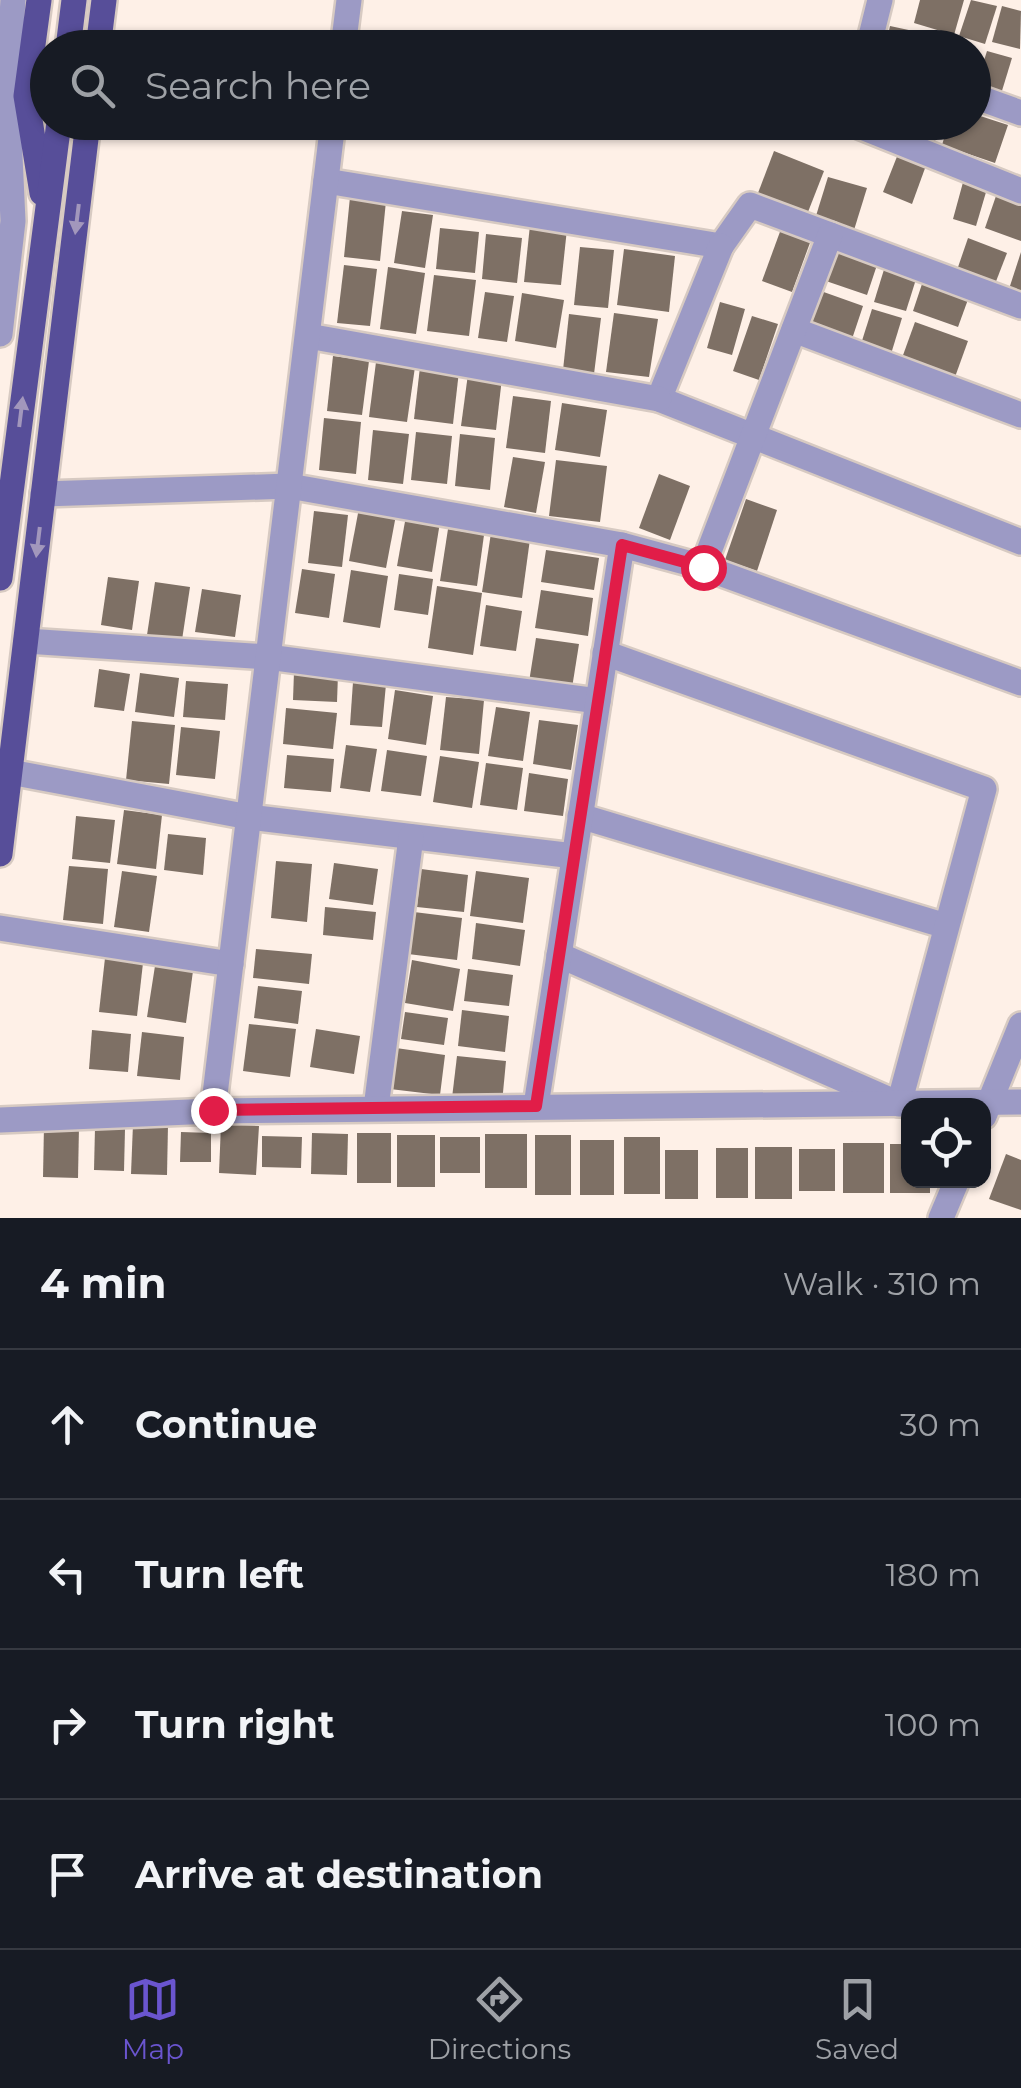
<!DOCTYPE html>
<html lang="en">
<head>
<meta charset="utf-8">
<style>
  :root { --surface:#171b24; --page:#20242c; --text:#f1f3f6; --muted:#9ea1a6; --line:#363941; --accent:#6a55cf }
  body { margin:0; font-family:Montserrat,sans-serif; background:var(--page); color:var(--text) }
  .controls { position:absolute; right:30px; bottom:30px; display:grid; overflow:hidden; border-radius:20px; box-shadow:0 2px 8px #0004 }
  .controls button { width:90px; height:90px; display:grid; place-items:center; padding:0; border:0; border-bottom:2px solid var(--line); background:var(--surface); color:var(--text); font:50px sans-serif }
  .stop { position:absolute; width:30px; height:30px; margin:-22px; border:8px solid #e11d48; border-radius:50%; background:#fff }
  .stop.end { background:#e11d48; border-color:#fff; box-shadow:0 2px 10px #0008 }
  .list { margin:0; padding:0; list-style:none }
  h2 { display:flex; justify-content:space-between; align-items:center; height:130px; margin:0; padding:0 40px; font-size:42px }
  h2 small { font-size:32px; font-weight:400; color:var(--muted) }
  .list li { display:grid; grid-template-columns:65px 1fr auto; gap:30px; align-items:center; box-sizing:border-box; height:150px; padding:0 40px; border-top:2px solid var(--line) }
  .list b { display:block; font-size:38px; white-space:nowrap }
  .list em { font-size:32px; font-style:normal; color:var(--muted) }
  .icon { flex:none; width:55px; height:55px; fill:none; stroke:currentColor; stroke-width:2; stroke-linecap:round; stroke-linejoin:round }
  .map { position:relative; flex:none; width:1021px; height:1218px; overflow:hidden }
  .search { position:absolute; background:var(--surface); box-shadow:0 2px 8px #0004; left:30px; right:30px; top:30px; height:110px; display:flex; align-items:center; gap:25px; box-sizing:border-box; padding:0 35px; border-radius:55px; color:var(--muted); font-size:38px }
  .sheet { height:730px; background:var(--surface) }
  nav { display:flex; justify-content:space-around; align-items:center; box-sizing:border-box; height:140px; border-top:2px solid var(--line); background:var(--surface); font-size:28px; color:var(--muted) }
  nav a { display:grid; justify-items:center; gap:5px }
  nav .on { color:var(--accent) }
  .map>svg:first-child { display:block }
  .building { fill:#7e7065 }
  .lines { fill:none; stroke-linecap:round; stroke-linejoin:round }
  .minor-casing { stroke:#d7cac2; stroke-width:30 }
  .major-casing { stroke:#d7cac2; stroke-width:30 }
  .minor { stroke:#9c9ac5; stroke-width:25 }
  .major { stroke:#574e99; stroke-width:25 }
  .oneway { fill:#a297bc }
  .route { stroke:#e11d48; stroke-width:12 }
</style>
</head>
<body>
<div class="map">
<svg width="1021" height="1218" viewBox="0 0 1021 1218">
  <rect width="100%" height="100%" fill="#fef0e7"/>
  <g class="building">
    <polygon points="920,0 964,0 954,35 914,23"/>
    <polygon points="971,0 997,6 985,44 959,36"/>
    <polygon points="1002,6 1021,11 1020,49 992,42"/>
    <polygon points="890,26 932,35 929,48 885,48"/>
    <polygon points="987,51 1012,58 1001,94 976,86"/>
    <polygon points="974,114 1008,125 995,163 942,145 949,122 974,122"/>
    <polygon points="903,122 942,122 935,141 901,128"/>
    <polygon points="900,149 928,160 912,204 883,192"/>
    <polygon points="774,151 824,171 808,212 758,193"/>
    <polygon points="965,175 989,182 976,226 953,219"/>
    <polygon points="828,177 867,188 854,230 815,219"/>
    <polygon points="997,193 1021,202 1021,241 985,228"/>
    <polygon points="350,197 386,201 380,261 344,257"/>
    <polygon points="402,211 433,215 425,268 394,263"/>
    <polygon points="530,225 567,229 561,285 524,282"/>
    <polygon points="440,228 479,232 475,273 436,269"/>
    <polygon points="781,229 811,240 792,292 762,281"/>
    <polygon points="486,234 522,238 517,283 482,279"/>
    <polygon points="968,238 1007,253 995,284 957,270"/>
    <polygon points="580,247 614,250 608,308 574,305"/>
    <polygon points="834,247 878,262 867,295 823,280"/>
    <polygon points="624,249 675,256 669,312 617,305"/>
    <polygon points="1021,252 1021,293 1009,289"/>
    <polygon points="886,263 918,273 906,311 874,302"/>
    <polygon points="344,265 377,269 370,326 337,323"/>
    <polygon points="388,267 425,273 416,334 380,329"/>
    <polygon points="434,275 476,280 469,336 427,331"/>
    <polygon points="924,278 970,294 958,327 913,311"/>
    <polygon points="818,290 863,306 852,339 807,324"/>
    <polygon points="485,292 514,296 507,342 478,338"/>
    <polygon points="522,293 564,300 556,348 515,341"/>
    <polygon points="720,302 745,309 732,355 707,348"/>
    <polygon points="872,309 902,318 891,354 861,344"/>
    <polygon points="614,313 658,319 649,377 606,372"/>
    <polygon points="569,314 601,318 594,374 563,370"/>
    <polygon points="752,316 778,324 759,380 733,371"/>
    <polygon points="915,322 968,341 955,377 902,358"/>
    <polygon points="333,356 369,361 362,415 327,411"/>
    <polygon points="376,362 415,367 407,422 369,417"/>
    <polygon points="420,367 459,371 453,424 414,419"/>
    <polygon points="468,374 502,378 496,430 461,426"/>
    <polygon points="513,396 551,401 545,453 506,448"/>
    <polygon points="562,403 607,410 600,457 555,450"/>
    <polygon points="324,418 361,422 356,474 319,470"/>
    <polygon points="373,430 409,434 403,484 368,480"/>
    <polygon points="416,432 452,436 447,484 411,480"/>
    <polygon points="460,434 495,438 490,490 455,486"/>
    <polygon points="513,457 545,462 536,513 504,507"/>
    <polygon points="556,460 607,466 600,522 549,516"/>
    <polygon points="659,474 690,486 670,540 639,528"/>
    <polygon points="746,499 777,510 757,571 725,560"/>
    <polygon points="359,508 396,515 386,568 349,561"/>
    <polygon points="314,511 348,515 342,567 308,563"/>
    <polygon points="406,516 440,522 432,572 397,566"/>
    <polygon points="448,529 484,535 477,586 440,581"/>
    <polygon points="491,533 530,539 522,598 482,592"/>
    <polygon points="546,550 599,558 594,590 541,582"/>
    <polygon points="302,569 335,574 329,618 295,613"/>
    <polygon points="351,570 388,576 380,628 343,622"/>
    <polygon points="399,574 433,579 428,615 394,610"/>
    <polygon points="108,577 139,581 132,630 101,625"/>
    <polygon points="155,582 190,587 182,640 147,635"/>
    <polygon points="437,586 482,593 473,655 428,648"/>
    <polygon points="202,589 241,595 235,637 195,632"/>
    <polygon points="541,590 593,598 588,636 535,628"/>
    <polygon points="486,605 522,611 516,651 480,646"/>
    <polygon points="536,638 579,644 572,688 529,682"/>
    <polygon points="99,669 130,674 124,711 94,707"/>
    <polygon points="294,672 338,674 337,702 293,700"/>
    <polygon points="140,673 179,678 174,717 135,712"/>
    <polygon points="186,681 228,684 225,720 183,717"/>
    <polygon points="353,682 386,684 382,727 350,725"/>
    <polygon points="395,690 433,696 426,745 388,739"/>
    <polygon points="446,697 484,700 479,754 440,750"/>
    <polygon points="496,707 530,712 523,761 488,756"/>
    <polygon points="286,708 337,713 333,749 283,744"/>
    <polygon points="539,720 578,725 571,770 533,764"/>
    <polygon points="132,721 175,725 169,784 126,780"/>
    <polygon points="181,727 220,731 215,779 176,775"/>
    <polygon points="346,745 377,749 370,792 340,788"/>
    <polygon points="387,750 427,756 421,796 381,791"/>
    <polygon points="287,755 334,759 331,792 284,788"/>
    <polygon points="440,756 479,762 472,808 433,802"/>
    <polygon points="486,763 523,768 517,810 480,805"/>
    <polygon points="529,773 568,779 563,816 524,811"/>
    <polygon points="124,810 162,815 156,869 117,864"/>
    <polygon points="76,816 115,820 110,863 72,859"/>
    <polygon points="168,834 206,838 203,875 164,870"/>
    <polygon points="276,861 312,864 307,922 271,918"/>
    <polygon points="334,863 378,869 373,905 329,899"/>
    <polygon points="69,866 108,869 103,924 63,920"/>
    <polygon points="421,869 468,875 464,912 417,907"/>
    <polygon points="122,871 157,876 149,932 114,927"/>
    <polygon points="476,871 529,878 523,923 470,916"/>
    <polygon points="325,907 376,912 373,940 323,935"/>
    <polygon points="414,912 462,918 457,960 408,954"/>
    <polygon points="476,923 525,930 520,966 472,959"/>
    <polygon points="256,949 312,954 309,984 253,978"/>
    <polygon points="105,958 143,963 137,1016 99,1012"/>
    <polygon points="412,960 460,969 453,1011 405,1003"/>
    <polygon points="155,966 193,971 186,1023 147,1017"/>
    <polygon points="468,969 513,975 509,1006 464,1001"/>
    <polygon points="258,986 302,991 298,1024 254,1018"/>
    <polygon points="462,1010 509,1016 505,1052 458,1046"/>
    <polygon points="405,1012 448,1018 444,1045 401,1039"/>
    <polygon points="249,1024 296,1029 290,1077 243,1071"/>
    <polygon points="316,1029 360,1036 354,1074 310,1067"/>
    <polygon points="92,1030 131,1034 128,1072 89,1069"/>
    <polygon points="142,1032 184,1037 180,1080 137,1076"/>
    <polygon points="396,1048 445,1055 440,1095 390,1089"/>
    <polygon points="457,1056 506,1061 502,1103 452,1098"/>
    <polygon points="133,1124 168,1125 167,1175 131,1174"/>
    <polygon points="221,1124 259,1126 256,1175 219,1173"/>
    <polygon points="44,1125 79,1126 78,1178 43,1177"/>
    <polygon points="95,1128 125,1129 124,1171 94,1170"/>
    <polygon points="181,1132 211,1133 211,1162 180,1162"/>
    <polygon points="312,1133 348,1134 347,1175 311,1174"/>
    <rect x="357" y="1133" width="34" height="50"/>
    <rect x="485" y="1134" width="42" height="54"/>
    <rect x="397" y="1135" width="38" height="52"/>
    <rect x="535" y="1135" width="36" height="60"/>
    <polygon points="262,1136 302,1137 301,1168 262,1167"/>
    <rect x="440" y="1137" width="40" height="36"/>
    <rect x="624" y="1137" width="36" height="57"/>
    <rect x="580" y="1140" width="34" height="55"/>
    <rect x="843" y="1143" width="41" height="50"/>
    <polygon points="890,1144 908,1144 908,1180 930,1180 930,1193 890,1193"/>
    <rect x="755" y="1147" width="37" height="52"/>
    <rect x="716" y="1148" width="32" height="50"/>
    <rect x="799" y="1149" width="36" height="42"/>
    <rect x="665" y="1150" width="33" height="49"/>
    <polygon points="1006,1154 1021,1160 1021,1210 989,1199"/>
  </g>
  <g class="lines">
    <g class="minor-casing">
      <g id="minor">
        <polyline points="343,48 349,0"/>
        <polyline points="868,48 880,0"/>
        <polyline points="974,96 1021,113"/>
        <polyline points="849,122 1021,191"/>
        <polyline points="326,181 721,246 750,205 1021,306"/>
        <polyline points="721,246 659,399 1021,542"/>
        <polyline points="794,330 1021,415"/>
        <polyline points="0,334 13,221 7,91 13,0"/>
        <polyline points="308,336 659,399"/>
        <polyline points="43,494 289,486 622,545 703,567 1021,683"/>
        <polyline points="703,567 830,235"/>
        <polyline points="26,641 268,657 598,701"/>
        <polyline points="10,772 249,817 574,856"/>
        <polyline points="580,816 946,926"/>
        <polyline points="0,928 231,964"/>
        <polyline points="559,955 899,1104 984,789 605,653"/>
        <polyline points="536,1106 622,545"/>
        <polyline points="376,1108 411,837"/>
        <polyline points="213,1111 333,122"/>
        <polyline points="984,1116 1021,1025"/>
        <polyline points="0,1120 213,1111 1021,1102"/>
        <polyline points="941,1218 957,1180"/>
      </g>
    </g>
    <g class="major-casing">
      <g id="major">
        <polyline points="39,0 26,96 42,193"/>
        <polyline points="68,48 74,0"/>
        <polyline points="98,48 104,0"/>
        <polyline points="0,578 59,122"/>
        <polyline points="0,854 88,122"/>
      </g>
    </g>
    <use href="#minor" class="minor"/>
    <use href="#major" class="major"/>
  </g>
  <defs><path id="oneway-solid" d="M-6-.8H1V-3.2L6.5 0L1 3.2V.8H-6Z" transform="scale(2.5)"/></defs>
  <g class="oneway">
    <use href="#oneway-solid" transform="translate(77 219) rotate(97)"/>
    <use href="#oneway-solid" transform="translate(21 412) rotate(-83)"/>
    <use href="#oneway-solid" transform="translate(38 542) rotate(97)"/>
  </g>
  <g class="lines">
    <polyline class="route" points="213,1110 536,1106 622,545 703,567"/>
  </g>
</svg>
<div class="controls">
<button><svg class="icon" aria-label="locate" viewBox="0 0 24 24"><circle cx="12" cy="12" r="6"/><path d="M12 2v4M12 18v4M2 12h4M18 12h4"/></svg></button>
</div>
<div class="stop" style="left:703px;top:567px"></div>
<div class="stop end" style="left:213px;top:1110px"></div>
<div class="search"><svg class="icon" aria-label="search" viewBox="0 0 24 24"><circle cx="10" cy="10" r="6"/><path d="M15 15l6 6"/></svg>Search here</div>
</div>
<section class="sheet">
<h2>4 min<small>Walk · 310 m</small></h2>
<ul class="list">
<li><svg class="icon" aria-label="ahead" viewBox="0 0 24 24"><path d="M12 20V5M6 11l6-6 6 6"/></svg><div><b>Continue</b></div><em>30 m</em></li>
<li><svg class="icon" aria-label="left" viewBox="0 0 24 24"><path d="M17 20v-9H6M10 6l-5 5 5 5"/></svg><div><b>Turn left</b></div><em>180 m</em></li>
<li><svg class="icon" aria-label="right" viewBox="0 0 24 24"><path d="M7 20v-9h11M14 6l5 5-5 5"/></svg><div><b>Turn right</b></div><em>100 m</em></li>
<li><svg class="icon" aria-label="arrive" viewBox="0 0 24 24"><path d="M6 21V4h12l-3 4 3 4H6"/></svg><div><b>Arrive at destination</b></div></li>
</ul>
</section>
<nav>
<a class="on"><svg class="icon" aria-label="map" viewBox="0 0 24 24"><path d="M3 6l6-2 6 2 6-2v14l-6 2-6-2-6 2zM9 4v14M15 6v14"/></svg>Map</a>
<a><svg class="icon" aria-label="directions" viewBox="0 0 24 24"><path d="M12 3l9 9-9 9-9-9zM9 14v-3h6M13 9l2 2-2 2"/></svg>Directions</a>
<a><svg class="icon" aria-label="saved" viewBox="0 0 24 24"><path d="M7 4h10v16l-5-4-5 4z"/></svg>Saved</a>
</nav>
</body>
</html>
